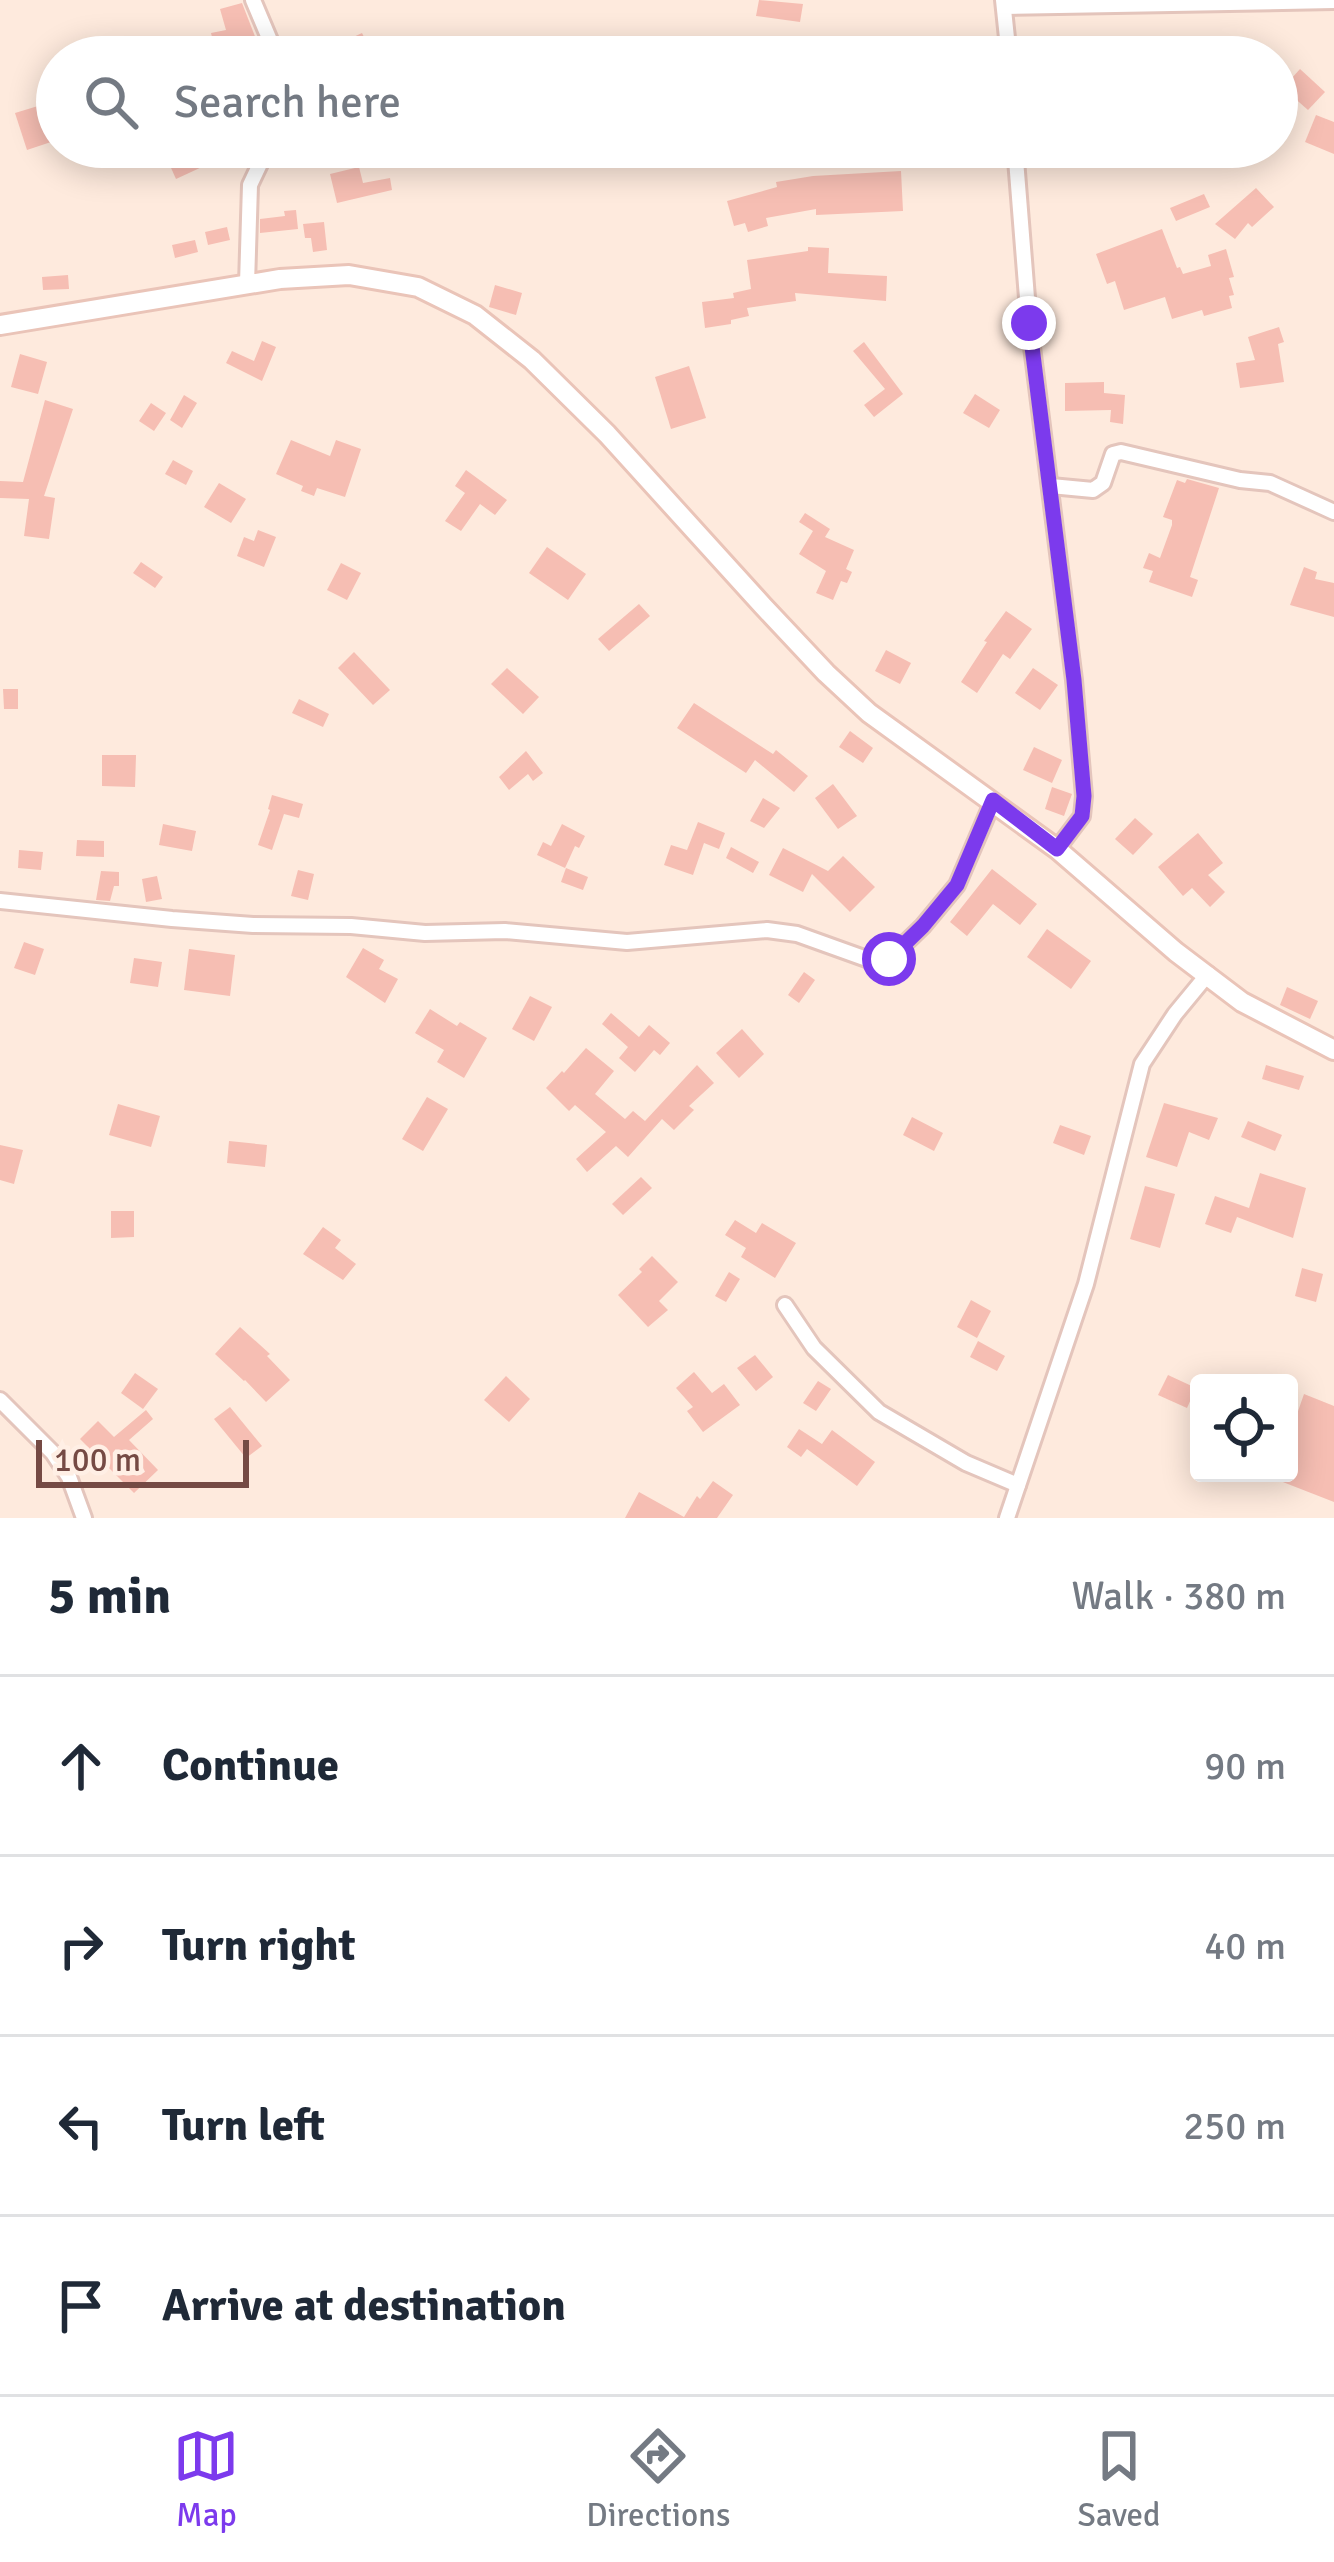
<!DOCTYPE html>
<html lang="en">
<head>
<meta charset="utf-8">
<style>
  :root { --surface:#fff; --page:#f6f6f7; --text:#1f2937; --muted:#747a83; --line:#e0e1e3; --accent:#7c3aed }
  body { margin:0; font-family:Signika,sans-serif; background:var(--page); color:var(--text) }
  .controls { position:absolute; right:36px; bottom:36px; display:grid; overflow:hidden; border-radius:12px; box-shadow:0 6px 30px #0003 }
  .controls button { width:108px; height:108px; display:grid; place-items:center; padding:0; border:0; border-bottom:3px solid var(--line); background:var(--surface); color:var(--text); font:60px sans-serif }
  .scale { position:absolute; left:36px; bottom:30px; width:213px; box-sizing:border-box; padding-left:12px; border:6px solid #754a44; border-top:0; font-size:33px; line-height:42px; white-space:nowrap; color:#754a44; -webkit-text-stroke:9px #ffefe5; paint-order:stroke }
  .stop { position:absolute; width:36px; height:36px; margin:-27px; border:9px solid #7c3aed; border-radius:50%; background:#fff }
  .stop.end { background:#7c3aed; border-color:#fff; box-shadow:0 3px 12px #0008 }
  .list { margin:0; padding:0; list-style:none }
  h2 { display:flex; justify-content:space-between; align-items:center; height:156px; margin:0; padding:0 48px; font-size:51px }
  h2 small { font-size:39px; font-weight:400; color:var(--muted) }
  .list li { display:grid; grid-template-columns:78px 1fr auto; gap:36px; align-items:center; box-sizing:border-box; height:180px; padding:0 48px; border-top:3px solid var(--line) }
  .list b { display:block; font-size:45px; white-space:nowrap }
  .list em { font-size:39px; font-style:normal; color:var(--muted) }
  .icon { flex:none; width:66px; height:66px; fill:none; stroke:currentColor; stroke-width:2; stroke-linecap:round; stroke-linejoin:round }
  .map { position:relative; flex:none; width:1334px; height:1518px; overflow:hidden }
  .search { position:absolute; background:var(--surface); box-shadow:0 6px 30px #0003; left:36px; right:36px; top:36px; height:132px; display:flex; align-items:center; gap:30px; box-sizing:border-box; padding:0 42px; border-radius:66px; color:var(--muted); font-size:45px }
  .sheet { height:876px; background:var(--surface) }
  nav { display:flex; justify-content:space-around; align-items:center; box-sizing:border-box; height:168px; border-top:3px solid var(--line); background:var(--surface); font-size:33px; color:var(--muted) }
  nav a { display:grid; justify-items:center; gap:6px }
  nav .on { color:var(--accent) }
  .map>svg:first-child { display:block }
  .building { fill:#f6beb3 }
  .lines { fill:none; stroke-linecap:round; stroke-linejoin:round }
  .minor-casing { stroke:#e4c5bc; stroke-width:20 }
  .secondary-casing { stroke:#eac4b8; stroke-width:24 }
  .minor { stroke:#fff; stroke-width:14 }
  .secondary { stroke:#fff; stroke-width:18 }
  .route { stroke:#7c3aed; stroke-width:15 }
</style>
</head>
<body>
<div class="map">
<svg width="1334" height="1518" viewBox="0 0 1334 1518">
  <rect width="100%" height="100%" fill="#feeadd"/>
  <g class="building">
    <polygon points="759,0 803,4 800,22 756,16"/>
    <polygon points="242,3 263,57 217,57 211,33 226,30 220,9"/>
    <polygon points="362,33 374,57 350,57 343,42"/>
    <polygon points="558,44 562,57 522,57 522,53"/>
    <polygon points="1300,69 1325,92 1308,110 1283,88"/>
    <polygon points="38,106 51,142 27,150 15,113"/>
    <polygon points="1316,115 1334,122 1334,154 1305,142"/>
    <polygon points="171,147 245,147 176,179 163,150"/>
    <polygon points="359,167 363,183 390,178 392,190 337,203 330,174"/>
    <polygon points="901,171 903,211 816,215 816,209 766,218 768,226 748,232 745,223 734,226 727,201 777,187 776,182 813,176"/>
    <polygon points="1256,188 1274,207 1252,227 1248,223 1235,239 1215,224"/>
    <polygon points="1204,194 1210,207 1176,221 1170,208"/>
    <polygon points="296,210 298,229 260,233 260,219 285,216 284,211"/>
    <polygon points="324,222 327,250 313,252 311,238 305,238 303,224"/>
    <polygon points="227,227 230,240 208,245 205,232"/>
    <polygon points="1162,229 1177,268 1180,267 1183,274 1211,266 1208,255 1226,249 1234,277 1229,278 1234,295 1229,296 1232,308 1204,316 1202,310 1172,319 1165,297 1124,310 1115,281 1107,284 1096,254"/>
    <polygon points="195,240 198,252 175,258 172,245"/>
    <polygon points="808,247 829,248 828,273 887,276 886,301 795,293 796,301 747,308 749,316 731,320 731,324 705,328 702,302 734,298 733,293 751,289 747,260 808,251"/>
    <polygon points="68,275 69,289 43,290 42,277"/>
    <polygon points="495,285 522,293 516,315 489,307"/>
    <polygon points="1279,327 1284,342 1278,344 1284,382 1240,388 1236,363 1255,360 1248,337"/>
    <polygon points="262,341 276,347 262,381 226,363 232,351 254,361"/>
    <polygon points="864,342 903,394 874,417 864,405 885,389 853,351"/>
    <polygon points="20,354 47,362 38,394 11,387"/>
    <polygon points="689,366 706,418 671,429 655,377"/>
    <polygon points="1104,382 1104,393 1125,395 1123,424 1110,422 1111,410 1065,411 1065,383"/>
    <polygon points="975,394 1000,410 989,428 963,413"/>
    <polygon points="184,395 197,403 182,428 170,420"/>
    <polygon points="45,400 73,409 44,496 55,498 49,539 24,536 29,499 0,498 0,481 23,482"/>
    <polygon points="151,403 166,413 154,431 139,421"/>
    <polygon points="291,440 330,456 336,440 361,449 345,497 317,488 314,496 301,491 303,486 276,474"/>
    <polygon points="173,460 193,471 186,485 165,474"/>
    <polygon points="466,470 507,500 495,515 480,504 461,531 445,521 465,493 455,486"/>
    <polygon points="1187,479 1219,488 1190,577 1198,580 1192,597 1149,582 1153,571 1143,568 1149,553 1160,558 1172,525 1172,520 1163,517 1177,480 1185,483"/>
    <polygon points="219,483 246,499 231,523 204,507"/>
    <polygon points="805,513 830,529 825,537 854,550 846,569 852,572 847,583 841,581 833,600 816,593 826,571 799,554 813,531 799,522"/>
    <polygon points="258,530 276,537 264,567 237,556 244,537 254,541"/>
    <polygon points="547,547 586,574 568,600 529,573"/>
    <polygon points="141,562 163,577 155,588 133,573"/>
    <polygon points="341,563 361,573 347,600 327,590"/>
    <polygon points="1304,567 1317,572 1315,579 1334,583 1334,617 1290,605"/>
    <polygon points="639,604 650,616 609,651 598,639"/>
    <polygon points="1006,611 1032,629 1010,659 1003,654 977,693 961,682 987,642 984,641"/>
    <polygon points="886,650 911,663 900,684 875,671"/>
    <polygon points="354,652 390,690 373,705 338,668"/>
    <polygon points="507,668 539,697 523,714 491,684"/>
    <polygon points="1033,668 1058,685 1040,710 1015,693"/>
    <polygon points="3,689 18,689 18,709 4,709"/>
    <polygon points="299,699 329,714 323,727 292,713"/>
    <polygon points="694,703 773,754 776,750 808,776 794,792 755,760 746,773 677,728"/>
    <polygon points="850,731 873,748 863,763 839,747"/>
    <polygon points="1034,747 1062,760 1052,783 1023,770"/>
    <polygon points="526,751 543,773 533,781 528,774 509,790 499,777"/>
    <polygon points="102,755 136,755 135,787 102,786"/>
    <polygon points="833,784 857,816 838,829 815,798"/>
    <polygon points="1052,787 1072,794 1064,816 1045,809"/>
    <polygon points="272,795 303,804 299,818 284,814 272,850 258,845 270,810 268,809"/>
    <polygon points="763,798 780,808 764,828 750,821"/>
    <polygon points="1135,818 1153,834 1133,855 1115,839"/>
    <polygon points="698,822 725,833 719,849 704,843 693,875 664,865 671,845 687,850"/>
    <polygon points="163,824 196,831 192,851 159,845"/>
    <polygon points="562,824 585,836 579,848 575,846 565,868 537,855 543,842 551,846"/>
    <polygon points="1198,833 1223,863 1208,875 1225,892 1210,907 1192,888 1183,896 1158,867"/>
    <polygon points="77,840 104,841 104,857 76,856"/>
    <polygon points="731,847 759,862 753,873 726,858"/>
    <polygon points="783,848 828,871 843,856 875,887 850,912 812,874 803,892 769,875"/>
    <polygon points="19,850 43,852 41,870 18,868"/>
    <polygon points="566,868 588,877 583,890 561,882"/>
    <polygon points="992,869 1037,904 1020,925 993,904 967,936 950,922"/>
    <polygon points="298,870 314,874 308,900 291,896"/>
    <polygon points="101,871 119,872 119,886 114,886 110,901 96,900"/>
    <polygon points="157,876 162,899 146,902 142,879"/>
    <polygon points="1047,929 1091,961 1071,989 1027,957"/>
    <polygon points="24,942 44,949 35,975 14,968"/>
    <polygon points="363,948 384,960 379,969 398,979 385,1003 346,977"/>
    <polygon points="189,949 235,955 230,996 184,990"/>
    <polygon points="134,958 162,962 158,987 130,983"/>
    <polygon points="804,972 815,980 799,1003 788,995"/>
    <polygon points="1287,987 1318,1001 1310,1019 1280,1005"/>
    <polygon points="530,996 552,1007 534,1041 512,1029"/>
    <polygon points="430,1009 457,1026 460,1022 487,1038 464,1078 437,1062 444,1050 415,1033"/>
    <polygon points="611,1013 639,1037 649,1025 670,1043 660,1055 654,1050 635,1072 619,1058 628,1047 602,1024"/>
    <polygon points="742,1029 764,1054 739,1078 716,1053"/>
    <polygon points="586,1048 614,1071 595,1094 625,1119 633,1111 645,1121 697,1065 714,1083 689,1106 694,1110 674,1130 662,1119 628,1157 616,1146 587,1172 576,1159 606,1132 575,1105 569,1111 546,1088 562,1071 564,1073"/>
    <polygon points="1266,1065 1304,1076 1299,1090 1262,1079"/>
    <polygon points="427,1097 448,1109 423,1151 402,1139"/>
    <polygon points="1164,1103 1218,1118 1209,1140 1189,1132 1177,1167 1146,1157"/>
    <polygon points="118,1104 160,1116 151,1147 109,1135"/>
    <polygon points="912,1117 943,1133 934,1151 903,1135"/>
    <polygon points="1248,1121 1282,1135 1275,1151 1241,1137"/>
    <polygon points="1060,1125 1091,1136 1084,1155 1053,1143"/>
    <polygon points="229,1141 267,1145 265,1167 227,1163"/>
    <polygon points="0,1145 23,1150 14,1184 0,1180"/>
    <polygon points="1260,1173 1306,1188 1293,1238 1237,1217 1231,1233 1205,1224 1215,1196 1249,1208"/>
    <polygon points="641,1177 652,1188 623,1215 612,1204"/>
    <polygon points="1145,1186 1175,1194 1160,1248 1130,1239"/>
    <polygon points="111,1211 134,1211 134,1237 111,1238"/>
    <polygon points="735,1220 756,1233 762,1223 796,1243 775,1278 741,1257 746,1248 725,1235"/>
    <polygon points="323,1227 341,1240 335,1248 356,1264 343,1280 303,1254"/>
    <polygon points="652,1256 678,1282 659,1301 668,1310 648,1327 618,1295 642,1272 639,1269"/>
    <polygon points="1302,1268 1323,1274 1316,1302 1295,1296"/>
    <polygon points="729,1272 740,1279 726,1302 715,1296"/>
    <polygon points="971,1300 991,1311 977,1338 957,1327"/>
    <polygon points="240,1327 270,1354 267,1356 290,1380 266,1402 245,1380 244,1381 215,1354"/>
    <polygon points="978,1341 1005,1356 997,1371 970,1357"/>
    <polygon points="755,1355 773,1377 756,1391 737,1368"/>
    <polygon points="694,1372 712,1393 724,1384 740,1405 703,1432 687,1411 693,1407 676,1388"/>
    <polygon points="135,1373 158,1389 143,1409 121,1393"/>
    <polygon points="1168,1375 1196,1388 1187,1408 1158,1395"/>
    <polygon points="506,1376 530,1399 509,1422 484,1400"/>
    <polygon points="818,1381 831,1389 816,1411 803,1403"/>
    <polygon points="1304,1394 1334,1406 1334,1502 1262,1474 1289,1473 1289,1437"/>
    <polygon points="230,1407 262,1446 246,1458 214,1419"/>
    <polygon points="146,1410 153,1419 129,1440 158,1470 134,1493 80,1439 98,1421 114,1437"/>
    <polygon points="799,1429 822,1444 832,1430 875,1462 857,1486 807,1449 801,1457 787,1447"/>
    <polygon points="713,1481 733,1495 717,1518 625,1518 639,1492 684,1517 697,1496 700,1499"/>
  </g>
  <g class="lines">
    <g class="minor-casing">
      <g id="minor">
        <polyline points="253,0 277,57"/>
        <polyline points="1003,0 1009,57"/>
        <polyline points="1004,7 1334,1"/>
        <polyline points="1015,147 1029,323 1074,680 1084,796 1082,816 1057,849"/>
        <polyline points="247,284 250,185 268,147"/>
        <polyline points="1051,486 1093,490 1103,483 1113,454 1121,452 1240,480 1270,483 1334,512"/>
        <polyline points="0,901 172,919 253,925 351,926 425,933 505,931 627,942 767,930 797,934 875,962 889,959 923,926 957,885 993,801"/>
        <polyline points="785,1305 814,1348 879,1412 966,1463 1018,1485"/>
        <polyline points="0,1400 53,1453 69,1477 84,1518"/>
        <polyline points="1007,1518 1086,1284 1142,1064 1175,1014 1208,974"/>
      </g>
    </g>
    <g class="secondary-casing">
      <polyline id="secondary" points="0,325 280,279 349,275 418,287 475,315 532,360 607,434 763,606 826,673 869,713 1057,849 1176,952 1242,1002 1334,1050"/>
    </g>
    <use href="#minor" class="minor"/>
    <use href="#secondary" class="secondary"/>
  </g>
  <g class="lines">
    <polyline class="route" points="889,959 923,926 957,885 993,800 1057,849 1082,816 1084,796 1074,680 1029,323"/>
  </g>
</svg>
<div class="controls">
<button><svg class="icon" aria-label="locate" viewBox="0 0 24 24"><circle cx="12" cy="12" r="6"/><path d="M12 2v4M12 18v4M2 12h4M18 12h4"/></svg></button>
</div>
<div class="scale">100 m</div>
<div class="stop" style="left:889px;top:959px"></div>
<div class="stop end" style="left:1029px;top:323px"></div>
<div class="search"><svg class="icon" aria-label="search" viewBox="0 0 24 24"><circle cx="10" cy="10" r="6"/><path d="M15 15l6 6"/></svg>Search here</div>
</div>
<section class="sheet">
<h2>5 min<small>Walk · 380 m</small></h2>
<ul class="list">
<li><svg class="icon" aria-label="ahead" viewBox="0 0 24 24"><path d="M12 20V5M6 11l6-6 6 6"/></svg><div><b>Continue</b></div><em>90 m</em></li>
<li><svg class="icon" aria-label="right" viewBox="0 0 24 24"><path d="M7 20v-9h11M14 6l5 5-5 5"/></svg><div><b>Turn right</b></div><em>40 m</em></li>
<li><svg class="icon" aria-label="left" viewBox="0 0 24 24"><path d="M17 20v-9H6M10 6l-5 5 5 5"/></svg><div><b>Turn left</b></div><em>250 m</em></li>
<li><svg class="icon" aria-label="arrive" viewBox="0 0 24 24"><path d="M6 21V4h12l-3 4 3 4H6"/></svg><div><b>Arrive at destination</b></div></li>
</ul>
</section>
<nav>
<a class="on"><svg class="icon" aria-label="map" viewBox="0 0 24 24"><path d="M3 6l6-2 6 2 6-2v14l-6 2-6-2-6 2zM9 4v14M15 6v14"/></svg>Map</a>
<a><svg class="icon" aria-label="directions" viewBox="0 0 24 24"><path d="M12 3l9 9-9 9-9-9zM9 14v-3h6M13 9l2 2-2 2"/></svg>Directions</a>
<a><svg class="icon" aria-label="saved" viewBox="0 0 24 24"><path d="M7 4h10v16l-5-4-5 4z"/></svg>Saved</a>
</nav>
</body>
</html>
